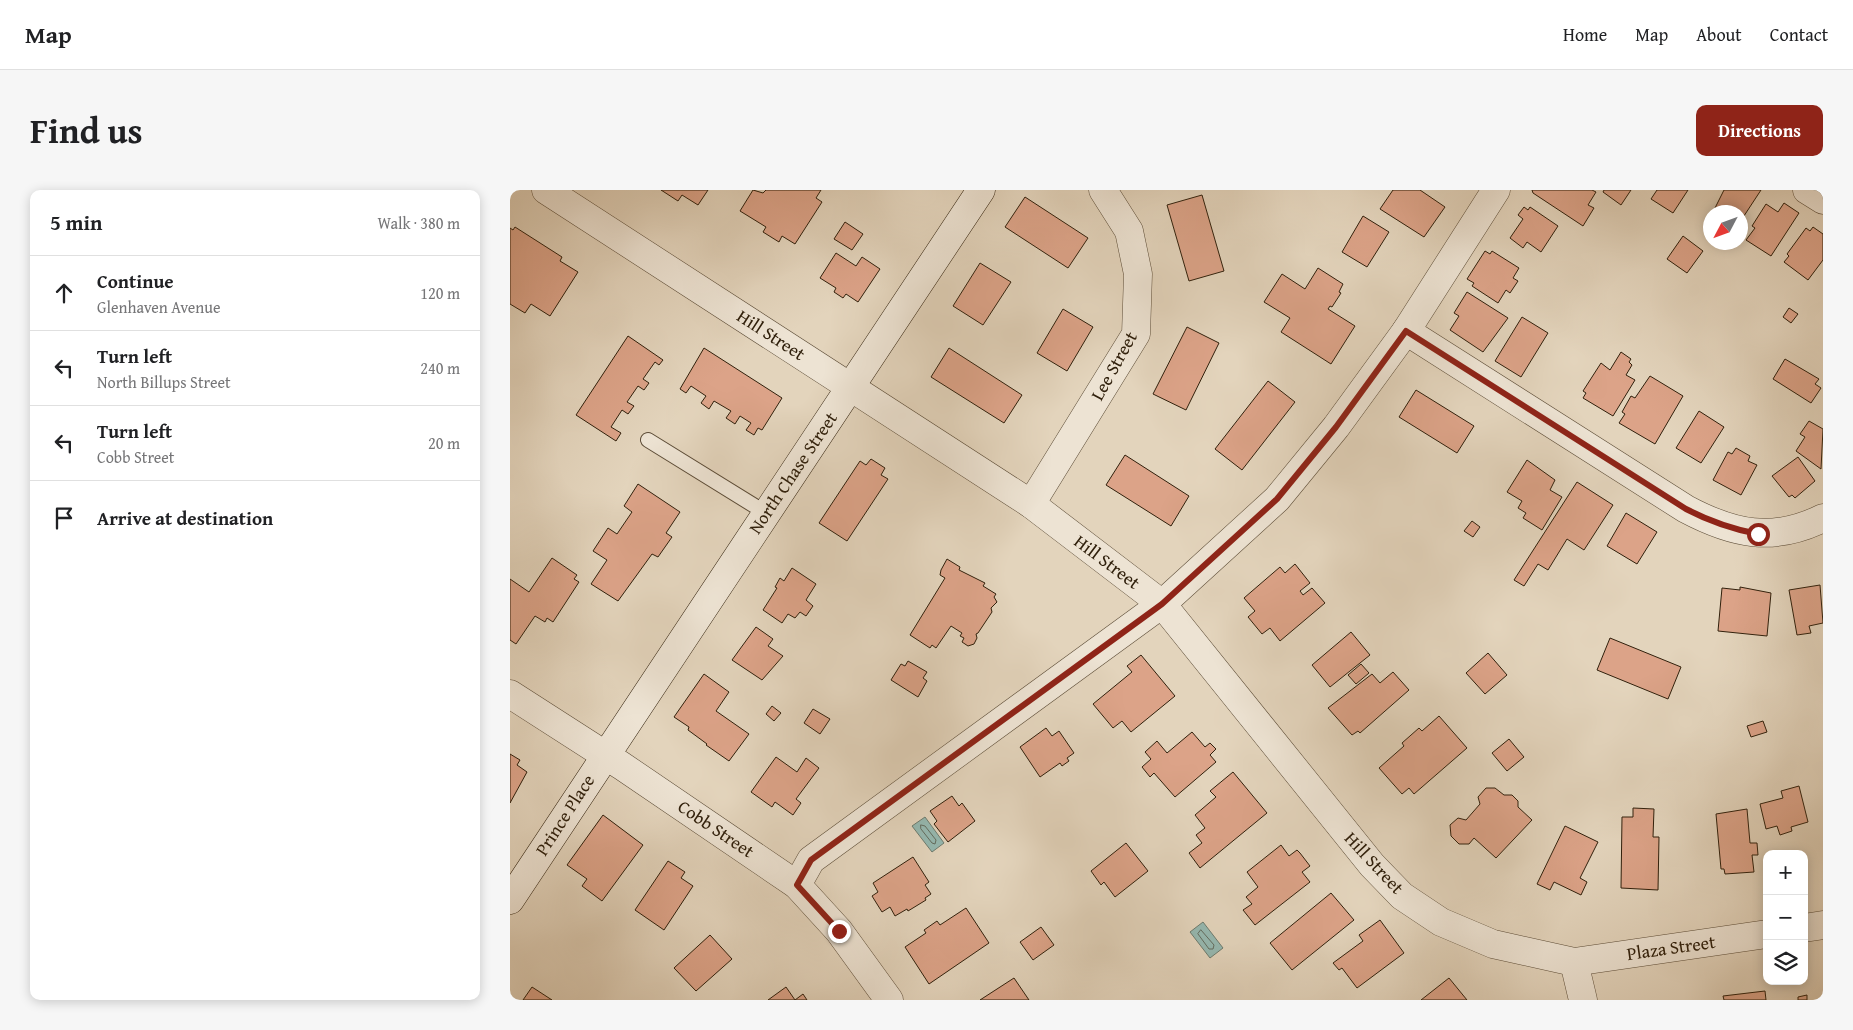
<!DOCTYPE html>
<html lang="en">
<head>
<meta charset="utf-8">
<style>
  :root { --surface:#fff; --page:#f6f6f6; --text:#202124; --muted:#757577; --line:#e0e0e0; --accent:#8f2418 }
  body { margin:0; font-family:"Gentium Book Plus",serif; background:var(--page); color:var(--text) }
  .controls { position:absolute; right:15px; bottom:15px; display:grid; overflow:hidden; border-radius:10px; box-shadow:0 2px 12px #0003 }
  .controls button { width:45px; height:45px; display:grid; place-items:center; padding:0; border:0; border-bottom:1px solid var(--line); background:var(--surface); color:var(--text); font:25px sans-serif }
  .compass { position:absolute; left:1193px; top:15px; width:45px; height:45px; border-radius:50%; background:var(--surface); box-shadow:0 2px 12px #0003; rotate:229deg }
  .stop { position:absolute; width:15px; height:15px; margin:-11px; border:4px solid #8f2418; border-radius:50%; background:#fff }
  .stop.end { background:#8f2418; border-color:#fff; box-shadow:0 1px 5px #0008 }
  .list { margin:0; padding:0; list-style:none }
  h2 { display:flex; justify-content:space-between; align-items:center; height:65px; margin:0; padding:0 20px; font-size:21px }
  h2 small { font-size:16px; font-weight:400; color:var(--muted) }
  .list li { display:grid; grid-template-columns:32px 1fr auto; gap:15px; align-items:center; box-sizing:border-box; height:75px; padding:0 20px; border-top:1px solid var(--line) }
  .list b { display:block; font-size:19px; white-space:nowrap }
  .list p { margin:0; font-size:16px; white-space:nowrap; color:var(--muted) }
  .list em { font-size:16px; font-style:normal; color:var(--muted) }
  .icon { flex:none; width:28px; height:28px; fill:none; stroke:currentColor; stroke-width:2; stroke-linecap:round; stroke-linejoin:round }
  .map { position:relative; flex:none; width:1313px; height:810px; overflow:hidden; border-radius:10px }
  header { display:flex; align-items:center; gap:30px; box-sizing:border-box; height:70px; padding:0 25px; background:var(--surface); border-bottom:1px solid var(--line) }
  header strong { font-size:24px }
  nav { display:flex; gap:28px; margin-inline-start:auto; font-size:18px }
  .intro { display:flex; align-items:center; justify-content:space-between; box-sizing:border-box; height:120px; padding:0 30px }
  h1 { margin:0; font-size:35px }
  .button { padding:12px 22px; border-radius:10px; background:var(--accent); color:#fff; font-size:18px; font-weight:700 }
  main { display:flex; gap:30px; padding:0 30px }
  aside { flex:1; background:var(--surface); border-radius:10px; box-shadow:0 2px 12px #0003 }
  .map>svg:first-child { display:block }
  .water { fill:#95b8b0; stroke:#6d7b6e }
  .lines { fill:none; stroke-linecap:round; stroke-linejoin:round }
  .shore { stroke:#626c5e; stroke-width:1 }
  .building { fill:#dca388; stroke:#30200c }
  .lane-casing { stroke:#5d4d38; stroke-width:16 }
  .street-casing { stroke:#5d4d38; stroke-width:29 }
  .secondary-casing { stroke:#30200c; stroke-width:29 }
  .lane { stroke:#ede3d3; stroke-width:14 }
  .street { stroke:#ede3d3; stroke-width:28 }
  .secondary { stroke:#ede3d3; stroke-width:28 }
  .route { stroke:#8f2418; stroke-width:6 }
  .labels { text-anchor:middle; stroke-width:5; stroke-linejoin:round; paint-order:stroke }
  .street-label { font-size:18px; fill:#30200c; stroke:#ede3d3 }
</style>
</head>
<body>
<header>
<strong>Map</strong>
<nav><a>Home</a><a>Map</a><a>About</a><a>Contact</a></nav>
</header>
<div class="intro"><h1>Find us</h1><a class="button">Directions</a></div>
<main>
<aside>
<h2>5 min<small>Walk · 380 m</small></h2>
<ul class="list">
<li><svg class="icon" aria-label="ahead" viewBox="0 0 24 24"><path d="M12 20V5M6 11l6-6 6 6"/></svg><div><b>Continue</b><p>Glenhaven Avenue</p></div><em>120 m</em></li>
<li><svg class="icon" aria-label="left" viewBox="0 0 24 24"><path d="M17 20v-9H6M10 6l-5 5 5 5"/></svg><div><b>Turn left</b><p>North Billups Street</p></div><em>240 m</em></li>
<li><svg class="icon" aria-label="left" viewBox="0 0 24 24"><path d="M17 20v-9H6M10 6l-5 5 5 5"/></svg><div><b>Turn left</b><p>Cobb Street</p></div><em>20 m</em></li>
<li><svg class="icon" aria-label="arrive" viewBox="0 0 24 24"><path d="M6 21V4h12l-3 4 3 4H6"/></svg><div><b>Arrive at destination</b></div></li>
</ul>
</aside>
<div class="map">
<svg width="1313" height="810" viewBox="0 0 1313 810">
  <rect width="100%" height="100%" fill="#e3d4bc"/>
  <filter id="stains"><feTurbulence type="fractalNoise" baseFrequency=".004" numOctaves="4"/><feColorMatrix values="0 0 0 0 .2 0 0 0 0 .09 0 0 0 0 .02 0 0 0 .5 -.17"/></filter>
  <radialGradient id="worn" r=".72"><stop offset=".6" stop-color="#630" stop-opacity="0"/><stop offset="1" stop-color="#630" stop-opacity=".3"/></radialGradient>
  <g class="water">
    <polygon points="415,627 434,653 422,662 402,636"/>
    <polygon points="693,732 713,758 700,768 680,742"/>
  </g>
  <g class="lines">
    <g class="shore">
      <polygon points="411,635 415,636 426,650 425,654 422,653 411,639"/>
      <polygon points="691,740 704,755 703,759 699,759 688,744"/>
    </g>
  </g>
  <g class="building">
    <polygon points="151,0 198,0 188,15 172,5 168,11"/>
    <polygon points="243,0 253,3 256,0 311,0 306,8 312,12 285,54 272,46 269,52 253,42 256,37 230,21"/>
    <polygon points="883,0 910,0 935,17 914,47 870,19"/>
    <polygon points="1022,0 1082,0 1086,2 1078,15 1084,18 1073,36 1023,3"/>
    <polygon points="1094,0 1121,0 1111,15 1093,2"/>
    <polygon points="1147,0 1178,0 1163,23 1141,9"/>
    <polygon points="1214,0 1251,0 1230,32 1230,22 1203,22"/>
    <polygon points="692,5 714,81 679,91 657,15"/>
    <polygon points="515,7 578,48 558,78 495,37"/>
    <polygon points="1274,13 1289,23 1261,66 1236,50 1245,38 1242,36 1256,14 1268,22"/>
    <polygon points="1014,17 1018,20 1020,17 1048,36 1031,62 1017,52 1013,58 1000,48 1013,29 1008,25"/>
    <polygon points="853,26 879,42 857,77 832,62"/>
    <polygon points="335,32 353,44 342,60 324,49"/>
    <polygon points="5,37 52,67 50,71 68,82 40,126 21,114 15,123 0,114 0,38 3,40"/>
    <polygon points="1303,37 1313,44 1313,70 1298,90 1274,72 1279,66 1277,64 1296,38 1300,41"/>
    <polygon points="1173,46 1193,61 1177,83 1157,69"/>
    <polygon points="975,61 980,64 982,61 1009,78 1003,88 1008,91 1000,103 996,100 988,113 962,96 964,93 957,89"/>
    <polygon points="326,63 346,76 352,67 370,79 348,112 336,104 333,108 324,102 326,98 310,88"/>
    <polygon points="470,73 501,92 473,135 443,116"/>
    <polygon points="808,78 833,94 829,102 831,103 822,117 820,116 818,119 845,136 821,174 771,142 780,128 754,112 772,84 795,99"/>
    <polygon points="957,102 998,128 973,162 940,140 949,126 944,123"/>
    <polygon points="1279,118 1288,124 1281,133 1273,127"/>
    <polygon points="553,119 583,137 557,181 527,163"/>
    <polygon points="1012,127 1038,143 1011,187 985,171"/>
    <polygon points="677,137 709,153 676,220 643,204"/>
    <polygon points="118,146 153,170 149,175 145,172 133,189 139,193 134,200 128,196 117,212 124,216 118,224 112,220 101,237 111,243 106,251 66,225"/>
    <polygon points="194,158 272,208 252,240 248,238 244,245 236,240 241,233 230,226 225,234 216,228 221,221 204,211 199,219 191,213 196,206 181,196 176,203 170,199"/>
    <polygon points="439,158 512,205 494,233 421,187"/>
    <polygon points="1111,162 1121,169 1119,172 1122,175 1116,185 1125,190 1103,226 1073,208 1076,203 1073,201 1091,173 1100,180"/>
    <polygon points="1275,169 1309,189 1305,194 1311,198 1301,213 1263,189"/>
    <polygon points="1140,186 1173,206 1145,254 1109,233 1115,224 1112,222 1121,206 1125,208"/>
    <polygon points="758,191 785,212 732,280 705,259"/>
    <polygon points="906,200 964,236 947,263 889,227"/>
    <polygon points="1189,221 1214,237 1191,273 1166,258"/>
    <polygon points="1299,231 1313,239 1311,279 1286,261 1295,247 1290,244"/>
    <polygon points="1226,258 1240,266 1238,271 1247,275 1231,305 1203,290 1218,262 1222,264"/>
    <polygon points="615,265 679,306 661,336 596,295"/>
    <polygon points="1288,267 1305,291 1285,308 1282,305 1279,307 1262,286"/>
    <polygon points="361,269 375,278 371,285 378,289 337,351 309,333 350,271 356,275"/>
    <polygon points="1017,270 1045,290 1040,300 1052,307 1032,340 1013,328 1016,323 1008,318 1012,311 997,302"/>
    <polygon points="1067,292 1103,315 1074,360 1057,349 1038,380 1028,374 1014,396 1004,390"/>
    <polygon points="128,294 170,322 156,343 162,347 148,367 142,364 108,411 81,394 97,370 83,361 98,338 107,344 122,322 114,316"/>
    <polygon points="1116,323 1147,342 1127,374 1097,356"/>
    <polygon points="962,331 970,337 963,347 954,341"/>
    <polygon points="42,368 67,385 64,389 69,392 43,432 37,428 35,432 25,426 6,454 0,450 0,389 19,402"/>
    <polygon points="437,369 450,377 449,380 475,393 473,396 486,404 484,407 487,412 481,418 482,422 468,443 466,444 467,448 464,454 458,456 452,452 454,448 450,446 452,443 441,436 426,458 422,455 420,458 400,445 435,388 430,385 431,380"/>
    <polygon points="785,374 800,393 790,401 793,405 802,398 815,413 770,451 760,438 752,444 738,427 745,421 734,408 770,377 775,383"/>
    <polygon points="282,378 306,394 296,410 303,416 296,426 290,422 285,428 278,424 272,433 253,420 267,398 265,397 270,388 274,391"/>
    <polygon points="1310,395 1313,433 1299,436 1301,443 1287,445 1279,400"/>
    <polygon points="1230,397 1261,403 1257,446 1208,441 1212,398 1230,400"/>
    <polygon points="246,437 263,449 258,456 273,466 252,490 222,470"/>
    <polygon points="841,442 860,465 820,497 802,475"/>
    <polygon points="1100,448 1171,477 1158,509 1087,480"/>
    <polygon points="978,463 997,485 975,504 956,483"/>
    <polygon points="631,465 665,506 621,542 612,531 603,538 583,514 622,482 617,476"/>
    <polygon points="398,471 417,482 413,488 417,491 408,507 381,490 391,474 395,476"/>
    <polygon points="851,474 859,483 846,494 838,485"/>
    <polygon points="883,482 899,500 850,543 848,541 842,545 818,518 862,484 870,493"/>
    <polygon points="194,484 219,502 206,521 239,544 219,571 196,555 197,554 178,540 179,537 164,527"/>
    <polygon points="262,516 271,523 264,531 256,524"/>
    <polygon points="303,519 320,529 310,544 294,533"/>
    <polygon points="929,526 957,558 904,604 899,598 892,604 869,578 894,556 892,553 909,538 912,541"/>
    <polygon points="1253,531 1257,542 1241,547 1237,536"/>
    <polygon points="536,538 542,546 549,541 564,563 557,568 559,571 552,576 550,573 530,587 510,557"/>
    <polygon points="682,542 695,557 700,553 706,559 700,565 706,572 665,607 644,583 640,587 632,577 641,569 635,562 647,551 657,563"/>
    <polygon points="999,549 1014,567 997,581 982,563"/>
    <polygon points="0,564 10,570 7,575 17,582 0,613"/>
    <polygon points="266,567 287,582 296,568 309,578 286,609 291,613 283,625 265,612 262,617 241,602"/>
    <polygon points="723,582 757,623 690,678 679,663 692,653 686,645 695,638 685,625 706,607 700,601"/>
    <polygon points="1289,596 1298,632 1281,637 1282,641 1270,645 1267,636 1256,639 1250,614 1273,608 1271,601"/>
    <polygon points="976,598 985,598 994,605 1002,605 1008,611 1008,617 1022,630 986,668 964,648 959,654 949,654 941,646 940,635 948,628 956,630 970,614 968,607"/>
    <polygon points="442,606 449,616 452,613 465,631 438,652 424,634 427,631 420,621"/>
    <polygon points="1123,618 1144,619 1143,647 1149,647 1148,700 1111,698 1112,627 1123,627"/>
    <polygon points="1237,619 1240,653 1247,653 1248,665 1242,665 1244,682 1215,684 1214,679 1211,679 1206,624"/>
    <polygon points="93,625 133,655 92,711 72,696 77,689 57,675"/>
    <polygon points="1055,636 1088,652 1070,688 1077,692 1071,705 1044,692 1040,700 1027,694"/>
    <polygon points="616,653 638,681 605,707 594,692 591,695 581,681"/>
    <polygon points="771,655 779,666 787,660 790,663 800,676 792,682 800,692 745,735 733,720 742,714 736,707 748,697 737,682"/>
    <polygon points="403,667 419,692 415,695 421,704 415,708 416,710 398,721 397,719 385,726 380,717 372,722 362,706 368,702 363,693"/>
    <polygon points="158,671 175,682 171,688 183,696 154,740 125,720"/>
    <polygon points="821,703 844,730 782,780 760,753"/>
    <polygon points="456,718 479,753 419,794 395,757 416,743 414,740 427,731 430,735"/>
    <polygon points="870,730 894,763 847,798 832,778 829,780 823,773 853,751 849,745"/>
    <polygon points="531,737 544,755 523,770 510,752"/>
    <polygon points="200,745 222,769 186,801 164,778"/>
    <polygon points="504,788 519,810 470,810"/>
    <polygon points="939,788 957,810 911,810"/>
    <polygon points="22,797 42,810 13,810"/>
    <polygon points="276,797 285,810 293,804 297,810 258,810"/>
    <polygon points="1255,801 1256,810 1214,810 1213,806"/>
    <polygon points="1297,805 1297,810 1288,810 1288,807"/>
  </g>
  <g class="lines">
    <g class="lane-casing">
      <polyline id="lane" points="138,250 256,323"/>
    </g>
    <g class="street-casing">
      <g id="street">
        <polyline points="36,0 521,314 652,414 862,675 892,706 931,732 983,754 1064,772 1257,744"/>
        <polyline points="1297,0 1313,10"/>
        <path d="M896 141 1176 319C1223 344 1263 353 1313 328"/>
        <polyline points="521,314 626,144 628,84 619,41 593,0"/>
        <polyline points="0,504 112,576 287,695 329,741 379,810"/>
        <polyline points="287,695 301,670 652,414 767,309 826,237 896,141 986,0"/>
        <polyline points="1294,738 1313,735"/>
        <polyline points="1064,772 1073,810"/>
      </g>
    </g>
    <g class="secondary-casing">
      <polyline id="secondary" points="0,710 471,0"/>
    </g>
    <use href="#lane" class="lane"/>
    <use href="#street" class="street"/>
    <use href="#secondary" class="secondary"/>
  </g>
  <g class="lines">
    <path class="route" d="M329 741 287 695 301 670 652 414 767 309 826 237 896 141 1176 319C1199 331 1222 339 1248 344"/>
  </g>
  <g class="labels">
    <g class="street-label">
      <text transform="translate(261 145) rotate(33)" y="6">Hill Street</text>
      <text transform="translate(604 176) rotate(-61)" y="6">Lee Street</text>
      <text transform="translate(283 283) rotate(-56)" y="6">North Chase Street</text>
      <text transform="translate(597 372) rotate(37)" y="6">Hill Street</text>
      <text transform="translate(55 625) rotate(-57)" y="6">Prince Place</text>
      <text transform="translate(206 639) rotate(34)" y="6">Cobb Street</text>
      <text transform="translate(864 673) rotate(47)" y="6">Hill Street</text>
      <text transform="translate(1161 758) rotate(-8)" y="6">Plaza Street</text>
    </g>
  </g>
  <rect width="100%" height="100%" filter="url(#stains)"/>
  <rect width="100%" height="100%" fill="url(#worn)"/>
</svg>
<div class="controls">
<button>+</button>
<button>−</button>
<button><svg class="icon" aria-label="layers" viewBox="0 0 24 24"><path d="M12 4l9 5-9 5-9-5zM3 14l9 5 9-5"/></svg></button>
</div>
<svg class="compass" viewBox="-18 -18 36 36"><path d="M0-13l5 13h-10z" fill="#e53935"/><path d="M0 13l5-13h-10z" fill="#757577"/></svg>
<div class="stop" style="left:1248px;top:344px"></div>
<div class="stop end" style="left:329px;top:741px"></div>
</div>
</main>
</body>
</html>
